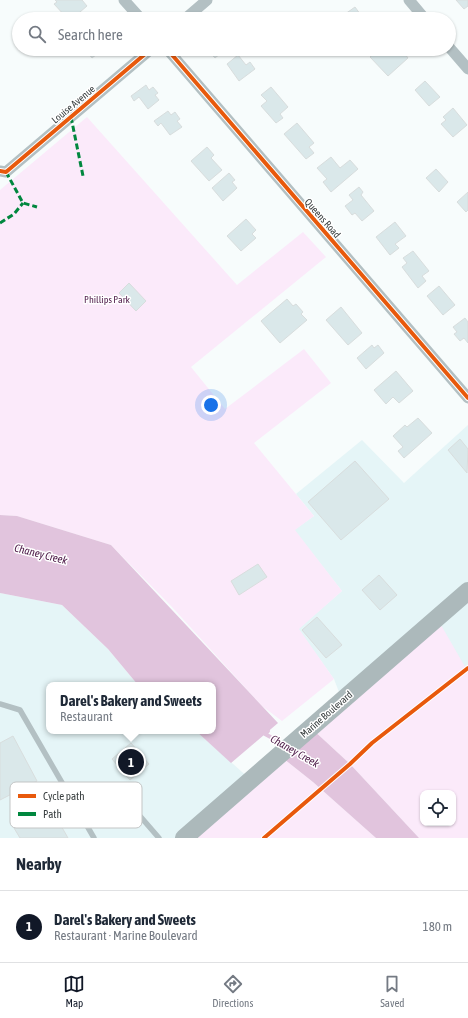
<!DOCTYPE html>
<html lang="en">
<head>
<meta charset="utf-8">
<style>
  :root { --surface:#fff; --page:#f2f2f3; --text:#1f2937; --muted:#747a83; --line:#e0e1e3; --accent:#111827 }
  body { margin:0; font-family:"Asap Condensed",sans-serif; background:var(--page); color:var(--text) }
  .controls { position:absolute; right:12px; bottom:12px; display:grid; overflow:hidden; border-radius:8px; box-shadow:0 1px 3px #0004 }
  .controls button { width:36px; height:36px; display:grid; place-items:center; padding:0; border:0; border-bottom:1px solid var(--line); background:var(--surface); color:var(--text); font:20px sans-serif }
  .you { position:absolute; left:211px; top:405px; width:14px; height:14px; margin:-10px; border:3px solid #fff; border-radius:50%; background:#1a73e8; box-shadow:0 0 0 6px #1a73e833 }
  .badge { display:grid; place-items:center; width:26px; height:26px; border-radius:50%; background:var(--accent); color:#fff; font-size:13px; font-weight:700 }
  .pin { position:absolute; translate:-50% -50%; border:2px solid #fff; box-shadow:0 1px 4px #0006 }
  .popup { position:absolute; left:46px; top:682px; width:170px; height:52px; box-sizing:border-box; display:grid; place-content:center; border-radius:8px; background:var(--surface); filter:drop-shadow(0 1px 3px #0005); font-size:13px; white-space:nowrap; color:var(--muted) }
  .popup b { font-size:15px; color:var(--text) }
  .popup::after { content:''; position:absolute; left:50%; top:100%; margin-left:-8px; border:8px solid transparent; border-top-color:var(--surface) }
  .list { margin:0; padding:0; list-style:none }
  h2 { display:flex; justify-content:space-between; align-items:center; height:52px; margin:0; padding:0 16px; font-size:17px }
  h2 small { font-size:13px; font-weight:400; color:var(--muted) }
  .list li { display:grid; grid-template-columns:26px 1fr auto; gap:12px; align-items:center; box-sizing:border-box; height:72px; padding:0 16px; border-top:1px solid var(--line) }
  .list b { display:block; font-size:15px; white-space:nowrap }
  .list p { margin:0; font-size:13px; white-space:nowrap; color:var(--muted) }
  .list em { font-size:13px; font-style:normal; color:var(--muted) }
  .icon { flex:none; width:22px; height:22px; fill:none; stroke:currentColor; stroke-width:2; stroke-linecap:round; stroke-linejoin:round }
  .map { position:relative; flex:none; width:468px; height:838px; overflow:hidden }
  .search { position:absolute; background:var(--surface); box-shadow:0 1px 3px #0004; left:12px; right:12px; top:12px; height:44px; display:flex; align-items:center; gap:10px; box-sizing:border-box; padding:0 14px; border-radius:22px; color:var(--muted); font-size:15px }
  .sheet { height:124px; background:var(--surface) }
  nav { display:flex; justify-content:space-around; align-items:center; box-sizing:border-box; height:56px; border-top:1px solid var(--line); background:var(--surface); font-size:11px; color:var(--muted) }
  nav a { display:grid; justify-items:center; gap:2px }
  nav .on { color:var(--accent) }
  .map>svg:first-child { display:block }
  .built { fill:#e5f5f7 }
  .green { fill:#fbeafa; fill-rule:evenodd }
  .water { fill:#e1c4dd }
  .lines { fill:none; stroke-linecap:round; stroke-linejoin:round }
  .stream { stroke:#e1c4dd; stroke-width:4 }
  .building { fill:#dae8ea; stroke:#d8dddd }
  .lane { stroke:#b3c0c3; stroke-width:5.5 }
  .street { stroke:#b3c0c3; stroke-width:11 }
  .primary { stroke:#acb9bb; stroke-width:18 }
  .quiet { stroke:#00873e; stroke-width:3; stroke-dasharray:6 3; stroke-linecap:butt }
  .cycleway-casing { stroke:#fff; stroke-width:6 }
  .cycleway { stroke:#e8590c; stroke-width:4 }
  .labels { text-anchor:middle; stroke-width:3; stroke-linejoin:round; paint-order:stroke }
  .street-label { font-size:10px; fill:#373d3e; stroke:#fff }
  .park-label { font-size:10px; fill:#521f4d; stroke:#fff }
  .water-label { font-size:11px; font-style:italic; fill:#4a1745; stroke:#fff }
  .key { fill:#fff; stroke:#c3c5c5; stroke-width:1 }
  .key-label { font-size:11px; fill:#373d3e }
</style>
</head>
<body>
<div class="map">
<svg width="468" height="838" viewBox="0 0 468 838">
  <rect width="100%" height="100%" fill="#f7fcfc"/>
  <g class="built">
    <polygon points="468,425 468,672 466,670 342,700 334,679 298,629 342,591 294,530 314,516 296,494 362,440 404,483"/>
    <polygon points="0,593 62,605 108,649 138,685 49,685 49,731 196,731 251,780 184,838 0,838"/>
  </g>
  <g class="green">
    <polygon points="87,117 237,285 303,232 326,257 191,367 225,409 304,349 331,383 254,443 314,516 295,530 342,591 299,629 334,679 282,721 262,706 172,607 111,545 17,516 0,515 0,190"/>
    <path d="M437 618 468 672V838H419L350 764 311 728ZM423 793H453V823H423Z"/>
    <polygon points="279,755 313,782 376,838 184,838"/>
  </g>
  <g class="water">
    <polygon points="0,515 17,516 111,545 278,723 231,763 196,731 213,731 213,685 138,685 108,649 62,605 0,593"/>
    <polygon points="311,728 350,764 419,838 376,838 313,782 279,755"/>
  </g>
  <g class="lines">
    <polyline class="stream" points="268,731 265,734 285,745"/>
  </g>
  <g class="building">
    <polygon points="55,0 82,0 87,6 73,18 70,14 66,17 54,4 57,2"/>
    <polygon points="456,0 468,0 468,6 464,9"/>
    <polygon points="355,7 363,18 368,14 372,19 338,19"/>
    <polygon points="85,49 112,49 106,54 102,50 92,58"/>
    <polygon points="207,49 226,49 215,58"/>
    <polygon points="379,49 401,49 408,58 388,76 370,57"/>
    <polygon points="238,55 246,65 250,62 255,69 239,81 227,64"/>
    <polygon points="425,81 440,97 429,106 415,90"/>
    <polygon points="146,85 149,90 153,87 158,93 155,95 159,100 148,109 139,97 134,101 131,96"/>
    <polygon points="271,87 288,107 280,114 283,118 276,123 261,106 267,101 261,95"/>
    <polygon points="453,108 467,125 453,137 441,124 446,120 443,117"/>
    <polygon points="168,111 171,115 175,112 180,119 177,121 182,127 170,135 161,123 158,126 154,121"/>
    <polygon points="297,123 314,143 309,147 314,153 306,159 284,134"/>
    <polygon points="207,147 214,155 211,158 222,170 209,181 191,161"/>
    <polygon points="331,157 340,168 350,160 358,169 331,192 323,182 327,179 317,168"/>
    <polygon points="436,169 448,182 439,192 426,178"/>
    <polygon points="229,173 235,180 232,182 237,188 223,201 212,188"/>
    <polygon points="359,187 363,192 361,195 374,211 362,221 355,213 352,215 345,206 353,200 349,195"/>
    <polygon points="468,192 468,210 466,212 457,202"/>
    <polygon points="246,219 256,230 252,234 256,238 241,251 227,236"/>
    <polygon points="395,222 406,236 395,244 399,248 390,255 376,237"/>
    <polygon points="413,251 429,271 422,276 426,281 418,288 402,267 407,263 403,258"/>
    <polygon points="129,283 146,301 136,311 119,293"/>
    <polygon points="439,286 455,305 443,315 427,296"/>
    <polygon points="287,299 293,306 296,304 303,312 301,314 307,320 280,343 261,321"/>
    <polygon points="341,307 362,333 348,345 326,320"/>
    <polygon points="465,318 468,322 468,343 464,338 460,341 454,334 457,332 453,327"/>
    <polygon points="372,345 374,348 378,345 384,353 366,369 357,358"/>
    <polygon points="396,371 413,391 399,403 393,397 386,404 374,390"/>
    <polygon points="418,418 432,433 404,458 398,451 403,447 393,436 405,425 407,427"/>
    <polygon points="460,439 468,449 467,473 448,450"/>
    <polygon points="355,461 389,499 341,540 308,502"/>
    <polygon points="258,564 267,577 239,595 231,581"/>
    <polygon points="379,575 397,595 380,610 362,590"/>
    <polygon points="317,617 342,645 326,658 302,630"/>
    <polygon points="13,736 37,781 0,800 0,743"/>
    <polygon points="131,743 149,764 130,780 112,759"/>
    <polygon points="51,808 68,838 20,838 14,828"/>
  </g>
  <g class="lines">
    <g class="lane">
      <polyline points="0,704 20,710 94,838"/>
      <polyline points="133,808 159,838"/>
    </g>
    <g class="street">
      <polyline points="124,0 141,19"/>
      <polyline points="409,0 425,19"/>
      <polyline points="185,19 207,0"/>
      <polyline points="449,47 468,69"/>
      <polyline points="167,49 468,398"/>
      <polyline points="0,171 6,172 151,49"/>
    </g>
    <polyline class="primary" points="184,838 468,591"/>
    <g class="quiet">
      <polyline points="71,117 83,176"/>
      <polyline points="6,172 23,203 37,207"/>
      <polyline points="0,223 14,214 23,203"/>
    </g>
    <g class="cycleway-casing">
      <g id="cycleway">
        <polyline points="167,49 468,398"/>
        <polyline points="0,171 6,172 151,49"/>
        <polyline points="264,838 350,764 372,743 468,668"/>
      </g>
    </g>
    <use href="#cycleway" class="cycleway"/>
  </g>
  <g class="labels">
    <g class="street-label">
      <text transform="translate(73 104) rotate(-40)" y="4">Louise Avenue</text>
      <text transform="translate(323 218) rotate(49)" y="4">Queens Road</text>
      <text transform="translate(326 714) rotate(-41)" y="4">Marine Boulevard</text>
    </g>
    <g class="park-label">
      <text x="107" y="303">Phillips Park</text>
    </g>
    <g class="water-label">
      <text transform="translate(41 554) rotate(14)" y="4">Chaney Creek</text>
      <text transform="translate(295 751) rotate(30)" y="4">Chaney Creek</text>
    </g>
  </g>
  <rect x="10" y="782" width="132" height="46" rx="6" class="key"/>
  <rect x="18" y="794" width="18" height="4" fill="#e8590c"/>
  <rect x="18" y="812" width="18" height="4" fill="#00873e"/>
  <g class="key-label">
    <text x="43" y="800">Cycle path</text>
    <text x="43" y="818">Path</text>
  </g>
</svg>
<div class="controls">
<button><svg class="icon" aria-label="locate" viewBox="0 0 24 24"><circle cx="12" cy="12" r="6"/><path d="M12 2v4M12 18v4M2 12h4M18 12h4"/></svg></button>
</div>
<div class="you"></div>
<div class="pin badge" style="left:131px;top:762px">1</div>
<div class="popup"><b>Darel's Bakery and Sweets</b>Restaurant</div>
<div class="search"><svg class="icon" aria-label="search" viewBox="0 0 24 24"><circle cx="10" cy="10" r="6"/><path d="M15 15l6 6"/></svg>Search here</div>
</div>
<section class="sheet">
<h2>Nearby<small></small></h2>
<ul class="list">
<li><span class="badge">1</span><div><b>Darel's Bakery and Sweets</b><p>Restaurant · Marine Boulevard</p></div><em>180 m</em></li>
</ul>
</section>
<nav>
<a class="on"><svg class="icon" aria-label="map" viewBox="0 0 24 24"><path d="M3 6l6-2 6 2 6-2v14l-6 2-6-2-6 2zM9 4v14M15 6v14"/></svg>Map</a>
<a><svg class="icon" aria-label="directions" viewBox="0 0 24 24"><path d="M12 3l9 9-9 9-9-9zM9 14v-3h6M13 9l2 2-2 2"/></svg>Directions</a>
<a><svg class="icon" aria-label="saved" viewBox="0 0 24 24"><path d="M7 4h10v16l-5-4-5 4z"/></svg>Saved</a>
</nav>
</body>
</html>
